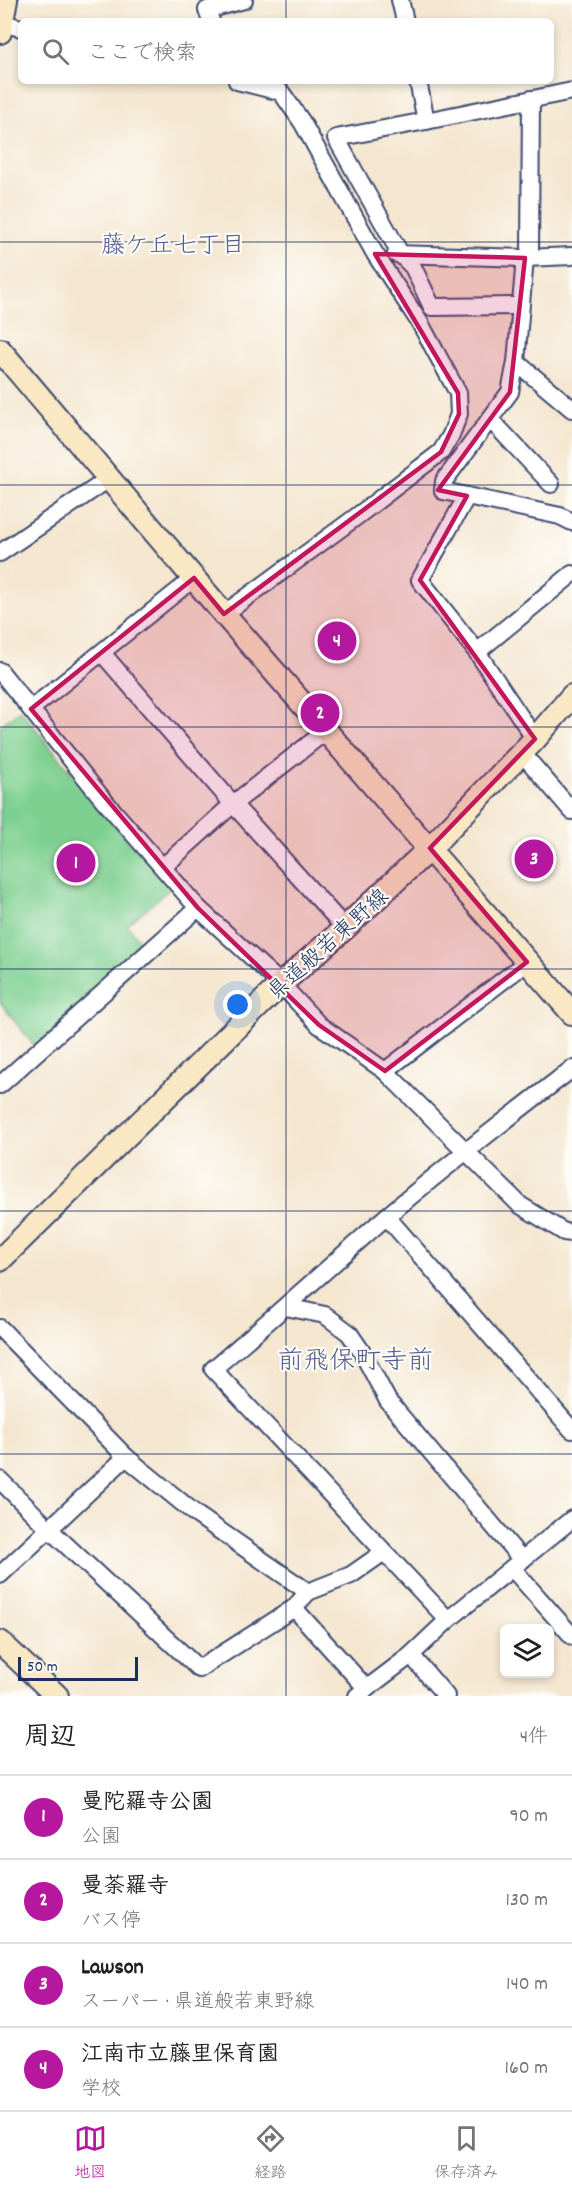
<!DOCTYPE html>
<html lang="ja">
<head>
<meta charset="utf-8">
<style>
  :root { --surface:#fff; --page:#f2f2f2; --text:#202124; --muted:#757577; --line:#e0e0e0; --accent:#b5179e }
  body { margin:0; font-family:Dekko,"Klee One",sans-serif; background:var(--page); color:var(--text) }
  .controls { position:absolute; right:18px; bottom:18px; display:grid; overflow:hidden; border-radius:9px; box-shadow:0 3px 9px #0003 }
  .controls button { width:54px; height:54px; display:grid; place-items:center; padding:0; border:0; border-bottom:2px solid var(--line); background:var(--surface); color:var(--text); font:30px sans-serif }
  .scale { position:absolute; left:18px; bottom:15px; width:120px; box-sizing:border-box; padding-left:6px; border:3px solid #1b2f5e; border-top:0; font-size:16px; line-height:21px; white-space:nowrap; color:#1b2f5e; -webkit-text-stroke:4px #fdfcf7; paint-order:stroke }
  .you { position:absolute; left:238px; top:1005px; width:21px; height:21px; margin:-15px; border:4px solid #fff; border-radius:50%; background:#1a73e8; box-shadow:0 0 0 9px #1a73e833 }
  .badge { display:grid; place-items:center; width:39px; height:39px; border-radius:50%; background:var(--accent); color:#fff; font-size:20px; font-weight:700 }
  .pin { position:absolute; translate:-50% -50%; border:3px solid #fff; box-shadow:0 2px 6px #0006 }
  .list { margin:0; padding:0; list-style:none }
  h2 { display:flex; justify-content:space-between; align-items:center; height:78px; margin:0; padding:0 24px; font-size:26px }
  h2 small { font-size:20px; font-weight:400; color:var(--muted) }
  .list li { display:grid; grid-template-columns:39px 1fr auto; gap:18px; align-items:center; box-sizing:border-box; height:84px; padding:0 24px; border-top:2px solid var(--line) }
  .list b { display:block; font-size:22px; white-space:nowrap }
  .list p { margin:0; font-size:20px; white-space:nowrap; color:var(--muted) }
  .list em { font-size:20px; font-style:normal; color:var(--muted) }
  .icon { flex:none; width:33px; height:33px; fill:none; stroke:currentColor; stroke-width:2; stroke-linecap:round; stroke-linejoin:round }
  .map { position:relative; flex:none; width:572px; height:1696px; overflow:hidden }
  .search { position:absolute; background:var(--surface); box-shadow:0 3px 9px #0003; left:18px; right:18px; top:18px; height:66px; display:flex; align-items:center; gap:15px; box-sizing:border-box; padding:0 21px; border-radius:9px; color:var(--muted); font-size:22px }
  .sheet { height:414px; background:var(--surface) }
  nav { display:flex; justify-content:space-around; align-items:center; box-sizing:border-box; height:84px; border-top:2px solid var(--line); background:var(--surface); font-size:16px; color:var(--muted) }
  nav a { display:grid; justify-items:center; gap:3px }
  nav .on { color:var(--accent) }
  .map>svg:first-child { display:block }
  .green { fill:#7ed091; stroke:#4c8078; stroke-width:1.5 }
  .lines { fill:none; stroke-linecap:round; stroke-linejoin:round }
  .street-casing { stroke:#3c4a6f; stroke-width:20 }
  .secondary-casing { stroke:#3c4a6f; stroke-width:26 }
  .street { stroke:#fff; stroke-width:16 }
  .secondary { stroke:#fae7c3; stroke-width:22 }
  .marked { fill:#c2185b; fill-opacity:0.2; stroke:#c2185b; stroke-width:4.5; stroke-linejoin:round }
  .grid { fill:none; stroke:#1b2f5e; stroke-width:1.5; stroke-opacity:0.55 }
  .labels { text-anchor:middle; stroke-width:4.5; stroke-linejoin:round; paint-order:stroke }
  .street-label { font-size:22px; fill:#1b2f5e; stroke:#fdfcf7 }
  .neighbourhood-label { font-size:24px; fill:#545e8f; stroke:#fdfcf7 }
  .quarter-label { font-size:26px; fill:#545e8f; stroke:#fdfcf7 }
</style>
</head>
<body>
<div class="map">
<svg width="572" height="1696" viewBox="0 0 572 1696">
  <rect width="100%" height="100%" fill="#fdfcf7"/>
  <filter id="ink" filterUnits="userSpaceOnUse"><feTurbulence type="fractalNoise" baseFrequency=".0167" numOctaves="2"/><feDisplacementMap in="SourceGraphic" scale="12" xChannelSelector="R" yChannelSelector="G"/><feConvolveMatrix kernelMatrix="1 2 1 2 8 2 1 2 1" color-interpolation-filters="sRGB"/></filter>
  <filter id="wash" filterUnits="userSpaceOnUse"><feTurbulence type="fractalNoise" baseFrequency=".008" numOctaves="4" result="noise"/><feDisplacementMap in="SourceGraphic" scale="24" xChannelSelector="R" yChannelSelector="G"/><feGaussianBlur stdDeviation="1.35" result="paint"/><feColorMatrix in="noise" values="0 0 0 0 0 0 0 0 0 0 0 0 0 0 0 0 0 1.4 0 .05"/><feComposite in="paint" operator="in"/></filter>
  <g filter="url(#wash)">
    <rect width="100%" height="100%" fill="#f4e6cf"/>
    <polygon class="green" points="20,710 128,841 174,885 127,925 148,952 43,1057 0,1002 0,726"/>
  </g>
  <g filter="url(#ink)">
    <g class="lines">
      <g class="street-casing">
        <g id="street">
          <polyline points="400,0 405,21"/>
          <polyline points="211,21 207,10 244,0"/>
          <polyline points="2,23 21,28"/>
          <polyline points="418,81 426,121 572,91"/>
          <polyline points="426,121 336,138 401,255 413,267 432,307 515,306"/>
          <polyline points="530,252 531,99"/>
          <polyline points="396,254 525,258 572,256"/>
          <polyline points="525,258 516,362 572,409"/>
          <polyline points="490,419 551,484"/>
          <polyline points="467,496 443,491 444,481 510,392 516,362"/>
          <polyline points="0,553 110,478"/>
          <polyline points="224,614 356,517 441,452 451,435 459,414 458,393 420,323 375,254 302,122 281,92 237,81"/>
          <polyline points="477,652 572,574"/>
          <polyline points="102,653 233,804 345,928"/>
          <polyline points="0,671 102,798 198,908 281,984 319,1025 385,1071 520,1205 564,1232 572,1233"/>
          <polyline points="31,709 194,578"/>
          <polyline points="535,739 477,652 420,580 467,496 560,516 572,522"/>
          <polyline points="522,753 572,811"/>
          <polyline points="164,866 233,804 327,730"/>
          <polyline points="385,1071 527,962"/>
          <polyline points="0,1085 198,908"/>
          <polyline points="387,1217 572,1430"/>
          <polyline points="286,1307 325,1315 349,1333 362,1352 388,1401 522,1560"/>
          <polyline points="0,1328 126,1457"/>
          <polyline points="0,1480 49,1529 199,1669 294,1608"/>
          <polyline points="512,1568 572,1636"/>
          <polyline points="0,1575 126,1457 197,1515 308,1592 294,1608 366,1688"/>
          <polyline points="308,1592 351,1575 384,1552"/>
          <path d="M448 1620 213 1369C272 1319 329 1267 387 1216 447 1165 509 1117 572 1069"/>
          <polyline points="411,1655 446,1696"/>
          <polyline points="357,1696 411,1655 448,1620 572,1519"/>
        </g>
      </g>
      <g class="secondary-casing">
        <g id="secondary">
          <polyline points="0,32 6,0"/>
          <polyline points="0,350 224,614 572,1013"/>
          <polyline points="0,1260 281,984 345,928 430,848 535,739 572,696"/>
          <polyline points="0,1642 57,1696"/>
        </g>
      </g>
      <use href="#street" class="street"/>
      <use href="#secondary" class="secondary"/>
    </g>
  </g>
  <path class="marked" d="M375 254 525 258 510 392 438 490 467 496 420 580 535 739 430 848 527 962 385 1071 319 1025 198 908 31 709 194 578 224 614 441 452 459 414 458 393Z"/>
  <path class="grid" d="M286 0V21M286 81V1696M0 242H572M0 485H572M0 727H572M0 969H572M0 1211H572M0 1454H572"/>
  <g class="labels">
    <g class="street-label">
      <text transform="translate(327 943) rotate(-42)" y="8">県道般若東野線</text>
    </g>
    <g class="neighbourhood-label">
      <text x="173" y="252">藤ケ丘七丁目</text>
    </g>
    <g class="quarter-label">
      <text x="355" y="1368">前飛保町寺前</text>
    </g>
  </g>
</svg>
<div class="controls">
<button><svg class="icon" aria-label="layers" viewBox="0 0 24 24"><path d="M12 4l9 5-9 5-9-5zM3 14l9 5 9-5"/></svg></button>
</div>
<div class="scale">50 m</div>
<div class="you"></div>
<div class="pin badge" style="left:76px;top:863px">1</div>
<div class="pin badge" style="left:320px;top:713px">2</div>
<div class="pin badge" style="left:534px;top:859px">3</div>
<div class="pin badge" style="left:337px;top:641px">4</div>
<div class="search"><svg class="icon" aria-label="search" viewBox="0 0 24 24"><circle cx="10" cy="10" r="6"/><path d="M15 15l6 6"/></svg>ここで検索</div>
</div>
<section class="sheet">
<h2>周辺<small>4件</small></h2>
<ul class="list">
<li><span class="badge">1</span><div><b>曼陀羅寺公園</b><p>公園</p></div><em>90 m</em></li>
<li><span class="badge">2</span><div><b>曼荼羅寺</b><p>バス停</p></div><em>130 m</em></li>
<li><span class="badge">3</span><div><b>Lawson</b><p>スーパー · 県道般若東野線</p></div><em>140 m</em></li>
<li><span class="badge">4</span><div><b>江南市立藤里保育園</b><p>学校</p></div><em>160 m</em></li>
</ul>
</section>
<nav>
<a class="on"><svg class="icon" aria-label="map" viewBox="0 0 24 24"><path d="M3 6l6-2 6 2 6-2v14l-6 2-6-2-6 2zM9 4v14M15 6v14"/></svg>地図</a>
<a><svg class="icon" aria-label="directions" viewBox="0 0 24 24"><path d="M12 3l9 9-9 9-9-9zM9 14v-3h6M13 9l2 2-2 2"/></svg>経路</a>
<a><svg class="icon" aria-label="saved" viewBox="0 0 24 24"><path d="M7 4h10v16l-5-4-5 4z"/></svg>保存済み</a>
</nav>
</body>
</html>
